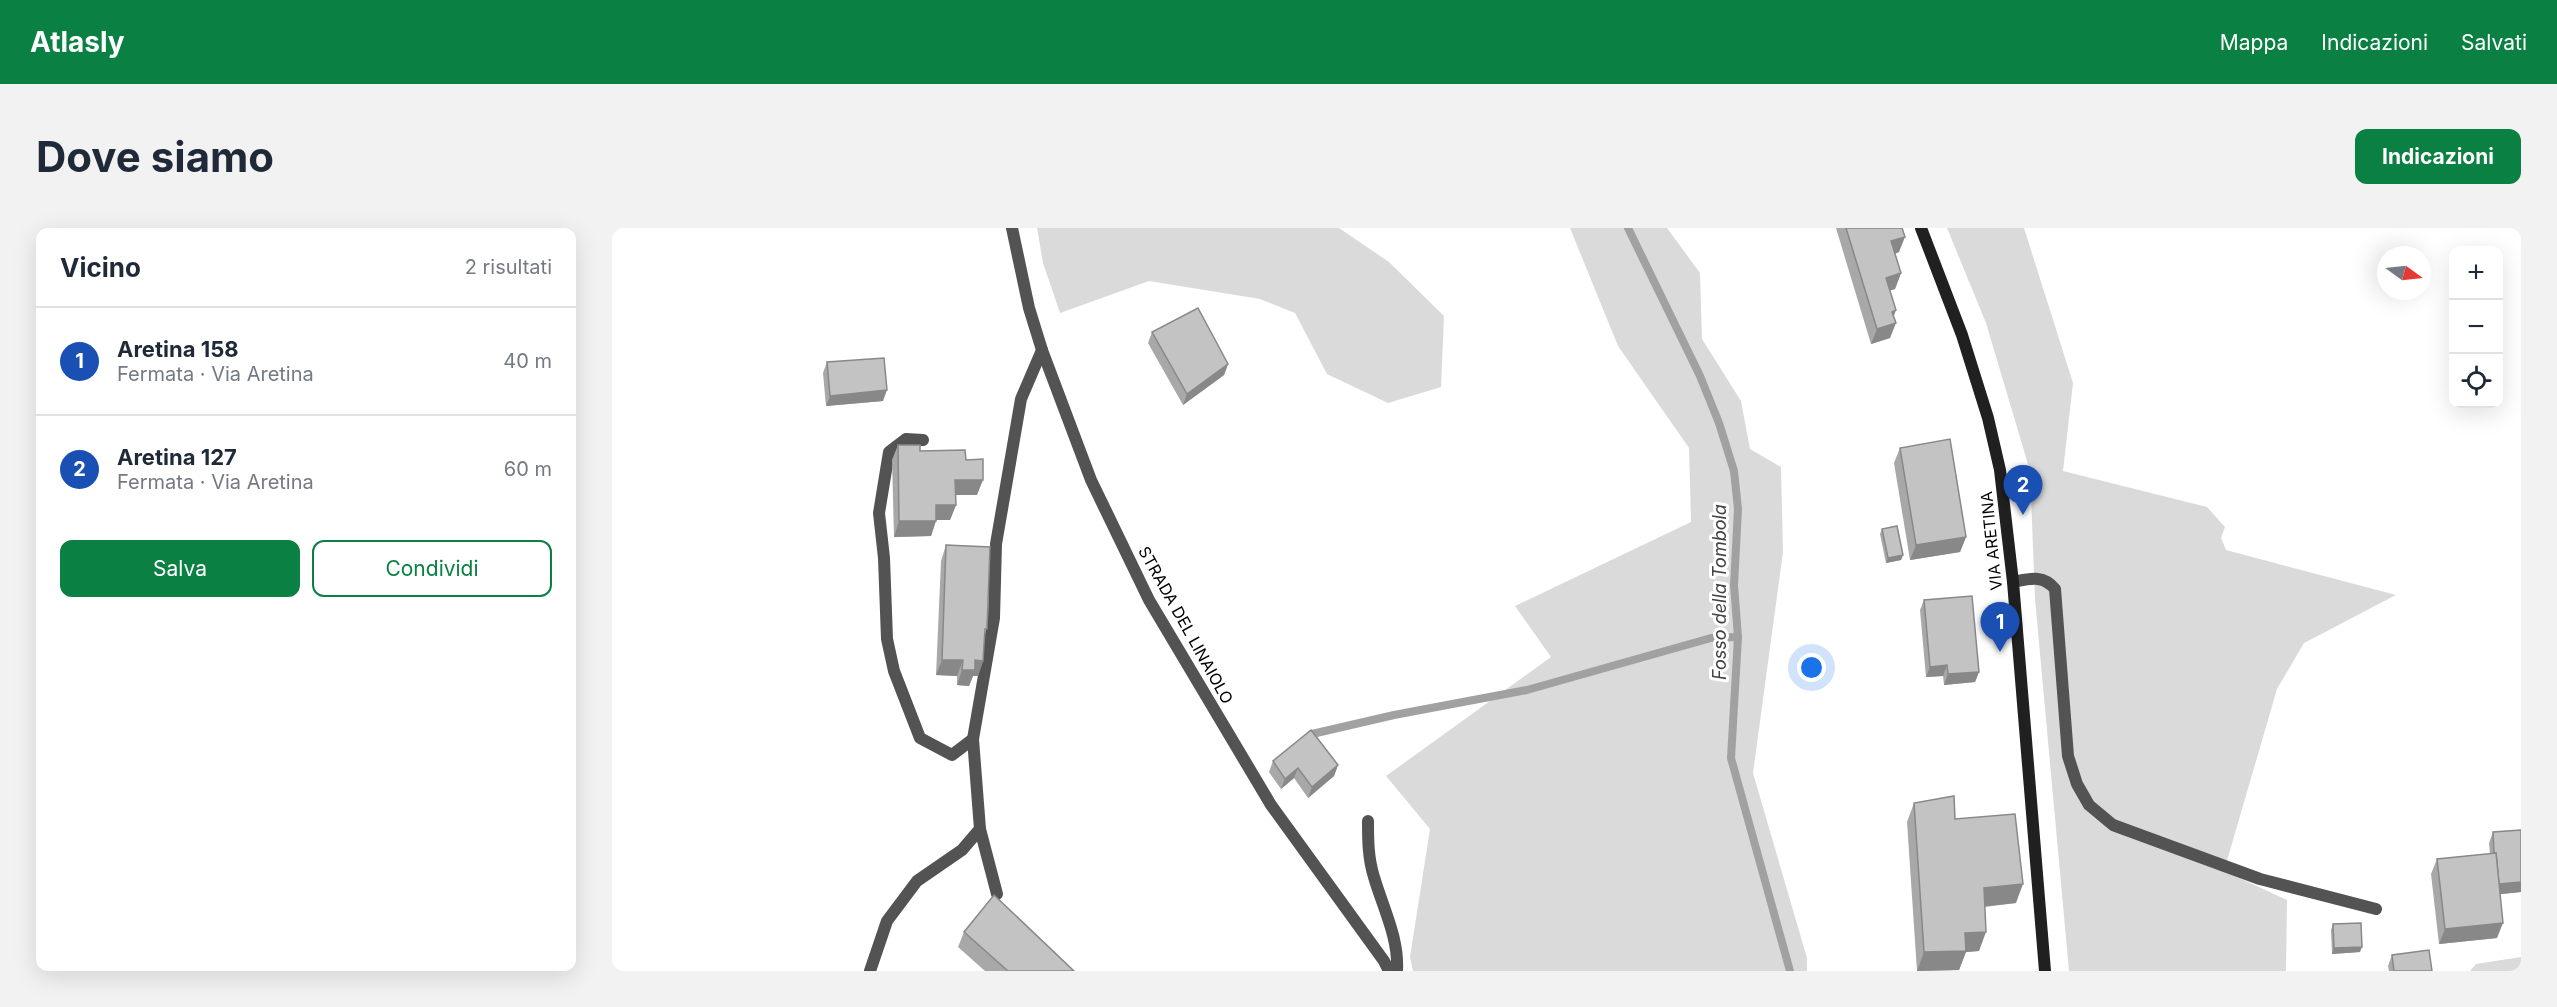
<!DOCTYPE html>
<html lang="it">
<head>
<meta charset="utf-8">
<style>
  :root { --surface:#fff; --page:#f2f2f3; --text:#1f2937; --muted:#747a83; --line:#e0e1e3; --accent:#0b8043 }
  body { margin:0; font-family:Inter,sans-serif; background:var(--page); color:var(--text) }
  .controls { position:absolute; right:18px; top:18px; display:grid; overflow:hidden; border-radius:12px; box-shadow:0 6px 24px #0002 }
  .controls button { width:54px; height:54px; display:grid; place-items:center; padding:0; border:0; border-bottom:2px solid var(--line); background:var(--surface); color:var(--text); font:30px sans-serif }
  .compass { position:absolute; left:1765px; top:18px; width:54px; height:54px; border-radius:50%; background:var(--surface); box-shadow:0 6px 24px #0002; rotate:105deg }
  .you { position:absolute; left:1200px; top:440px; width:21px; height:21px; margin:-15px; border:4px solid #fff; border-radius:50%; background:#1a73e8; box-shadow:0 0 0 9px #1a73e833 }
  .badge { display:grid; place-items:center; width:39px; height:39px; border-radius:50%; background:var(--accent); color:#fff; font-size:20px; font-weight:700 }
  .pin { position:absolute; translate:-50% -50px; filter:drop-shadow(0 2px 3px #0008) }
  .pin::after { content:''; position:absolute; top:32px; width:21px; height:18px; background:inherit; clip-path:polygon(0 0,100% 0,50% 100%) }
  .list { margin:0; padding:0; list-style:none }
  h2 { display:flex; justify-content:space-between; align-items:center; height:78px; margin:0; padding:0 24px; font-size:26px }
  h2 small { font-size:20px; font-weight:400; color:var(--muted) }
  .list li { display:grid; grid-template-columns:39px 1fr auto; gap:18px; align-items:center; box-sizing:border-box; height:108px; padding:0 24px; border-top:2px solid var(--line) }
  .list b { display:block; font-size:22px; white-space:nowrap }
  .list p { margin:0; font-size:20px; white-space:nowrap; color:var(--muted) }
  .list em { font-size:20px; font-style:normal; color:var(--muted) }
  .actions { display:flex; gap:12px; padding:18px 24px }
  .actions a { flex:1; padding:14px 0; border:2px solid var(--accent); border-radius:12px; text-align:center; font-size:21px; color:var(--accent) }
  .actions .main { background:var(--accent); color:#fff }
  .icon { flex:none; width:33px; height:33px; fill:none; stroke:currentColor; stroke-width:2; stroke-linecap:round; stroke-linejoin:round }
  .map { position:relative; flex:none; width:1909px; height:743px; overflow:hidden; border-radius:12px }
  header { display:flex; align-items:center; gap:36px; box-sizing:border-box; height:84px; padding:0 30px; background:var(--accent); color:#fff }
  header strong { font-size:28px }
  nav { display:flex; gap:33px; margin-inline-start:auto; font-size:21px }
  .intro { display:flex; align-items:center; justify-content:space-between; box-sizing:border-box; height:144px; padding:0 36px }
  h1 { margin:0; font-size:42px }
  .button { padding:15px 27px; border-radius:12px; background:var(--accent); color:#fff; font-size:21px; font-weight:700 }
  main { display:flex; gap:36px; padding:0 36px }
  aside { flex:1; background:var(--surface); border-radius:12px; box-shadow:0 6px 24px #0002 }
  .map>svg:first-child { display:block }
  .green { fill:#dadada }
  .lines { fill:none; stroke-linecap:round; stroke-linejoin:round }
  .stream { stroke:#a1a1a1; stroke-width:8 }
  .service { stroke:#535353; stroke-width:12 }
  .minor { stroke:#535353; stroke-width:12 }
  .secondary { stroke:#202020; stroke-width:12 }
  .wall { fill:#a8a8a8 }
  .shaded-wall { fill:#888 }
  .building { fill:#c3c3c3; stroke:#888; stroke-width:1.5 }
  .labels { text-anchor:middle; stroke-width:6; stroke-linejoin:round; paint-order:stroke }
  .street-label { font-size:16px; fill:#000; stroke:#fff }
  .water-label { font-size:18px; font-style:italic; fill:#424242; stroke:#fff }
</style>
</head>
<body>
<header>
<strong>Atlasly</strong>
<nav><a>Mappa</a><a>Indicazioni</a><a>Salvati</a></nav>
</header>
<div class="intro"><h1>Dove siamo</h1><a class="button">Indicazioni</a></div>
<main>
<aside>
<h2>Vicino<small>2 risultati</small></h2>
<ul class="list">
<li><span class="badge" style="background:#1a4fb4">1</span><div><b>Aretina 158</b><p>Fermata · Via Aretina</p></div><em>40 m</em></li>
<li><span class="badge" style="background:#1a4fb4">2</span><div><b>Aretina 127</b><p>Fermata · Via Aretina</p></div><em>60 m</em></li>
</ul>
<div class="actions"><a class="main">Salva</a><a>Condividi</a></div>
</aside>
<div class="map">
<svg width="1909" height="743" viewBox="0 0 1909 743">
  <rect width="100%" height="100%" fill="#fff"/>
  <g class="green">
    <polygon points="425,0 727,0 777,34 832,88 829,159 776,175 715,146 683,85 648,71 537,53 448,85 431,35"/>
    <polygon points="958,0 1055,0 1088,45 1090,111 1129,173 1138,221 1169,239 1171,324 1141,545 1195,730 1195,743 801,743 798,729 818,601 774,548 939,429 903,378 1079,294 1077,220 1006,118"/>
    <polygon points="1335,0 1412,0 1461,155 1451,243 1595,279 1613,299 1609,310 1614,322 1784,367 1692,415 1665,461 1612,643 1675,672 1674,743 1457,743 1423,371 1418,243 1374,95"/>
    <polygon points="1909,729 1909,743 1858,743 1864,736"/>
  </g>
  <g class="lines">
    <g class="stream">
      <polyline points="1016,0 1088,148 1107,195 1122,243 1126,281 1122,357 1126,409 1119,530 1178,743"/>
      <polyline points="700,506 782,487 915,462 1099,410 1126,409"/>
    </g>
    <g class="service">
      <polyline points="311,212 294,211 277,224 267,285 272,330 275,411 282,443 308,510 340,527 361,511"/>
      <path d="M1401 354C1417 351 1431 346 1443 361L1456 528 1465 556 1477 577 1501 597 1648 651 1764 681"/>
      <path d="M756 593C756 612 756 630 762 649 771 680 787 710 785 743"/>
      <polyline points="368,601 385,666"/>
    </g>
    <g class="minor">
      <polyline points="400,0 417,80 430,122 479,252 537,372 659,577 772,733 777,743"/>
      <polyline points="258,743 275,693 305,653 350,622 368,601 361,511 382,390 384,316 409,171 430,122"/>
    </g>
    <polyline class="secondary" points="1309,0 1350,107 1376,190 1388,242 1401,354 1433,743"/>
  </g>
  <g class="wall">
    <polygon points="1224,0 1290,0 1287,24 1283,26 1289,45 1283,61 1278,62 1282,88 1278,110 1259,116"/>
    <polygon points="540,104 616,136 612,147 571,177 536,115"/>
    <polygon points="215,134 271,173 214,178 211,145"/>
    <polygon points="286,217 308,223 354,232 365,267 343,267 344,277 338,292 324,292 319,308 282,309 280,232"/>
    <polygon points="1288,220 1354,309 1348,324 1298,332 1282,235"/>
    <polygon points="1270,301 1291,327 1289,332 1274,335 1268,306"/>
    <polygon points="334,317 372,409 371,433 366,448 361,448 357,458 345,457 345,448 324,447 329,333"/>
    <polygon points="1312,372 1367,444 1363,454 1332,457 1331,448 1314,449 1308,382"/>
    <polygon points="661,533 726,537 722,548 696,570 682,550 669,561 657,544"/>
    <polygon points="1302,575 1343,591 1404,675 1373,679 1367,723 1354,724 1347,742 1305,743 1295,594"/>
    <polygon points="1881,604 1909,664 1888,666 1885,710 1827,716 1819,646 1825,631 1878,626 1877,615"/>
    <polygon points="1721,696 1748,724 1720,726 1719,702"/>
    <polygon points="352,704 462,743 373,743 346,719"/>
    <polygon points="1780,727 1820,743 1777,743 1776,738"/>
  </g>
  <g class="shaded-wall">
    <polygon points="1293,9 1287,24 1273,29 1279,13"/>
    <polygon points="1289,45 1283,61 1269,65 1274,50"/>
    <polygon points="1284,82 1279,96 1284,95 1278,110 1259,116 1265,101 1280,84"/>
    <polygon points="616,136 612,147 571,177 575,166"/>
    <polygon points="275,162 271,173 214,178 218,168"/>
    <polygon points="343,252 371,252 365,267 338,267"/>
    <polygon points="324,277 344,277 338,292 319,292"/>
    <polygon points="287,293 324,293 319,308 282,309"/>
    <polygon points="1354,309 1348,324 1298,332 1304,317"/>
    <polygon points="1291,327 1289,332 1274,335 1276,330"/>
    <polygon points="330,432 351,432 345,448 324,447"/>
    <polygon points="363,432 371,433 366,448 361,448 357,458 345,457 350,442"/>
    <polygon points="1335,437 1331,448 1314,449 1318,439"/>
    <polygon points="1367,444 1363,454 1332,457 1336,446"/>
    <polygon points="726,537 722,548 696,570 700,559"/>
    <polygon points="686,540 682,550 669,561 673,551"/>
    <polygon points="1909,654 1909,664 1881,667 1885,656"/>
    <polygon points="1411,656 1404,675 1365,679 1372,660"/>
    <polygon points="1891,695 1885,710 1827,716 1833,701"/>
    <polygon points="1374,704 1367,723 1354,724 1347,742 1305,743 1312,724 1353,705"/>
    <polygon points="1750,719 1748,724 1720,726 1722,720"/>
  </g>
  <g class="building">
    <polygon points="1234,0 1290,0 1293,9 1279,13 1289,45 1274,50 1284,82 1280,84 1284,95 1265,101"/>
    <polygon points="586,80 616,136 575,166 540,104"/>
    <polygon points="272,130 275,162 218,168 215,134"/>
    <polygon points="1338,211 1354,309 1304,317 1288,220"/>
    <polygon points="286,217 308,217 308,223 353,222 354,232 371,231 371,252 343,252 344,277 324,277 324,293 287,293"/>
    <polygon points="1285,298 1291,327 1276,330 1270,301"/>
    <polygon points="334,317 378,319 375,401 373,401 371,433 363,432 363,442 350,442 351,432 330,432"/>
    <polygon points="1360,368 1367,444 1336,446 1335,437 1318,439 1312,372"/>
    <polygon points="699,502 726,537 700,559 686,540 673,551 661,533"/>
    <polygon points="1342,568 1343,591 1403,586 1411,656 1372,660 1374,704 1353,705 1354,723 1312,724 1302,575"/>
    <polygon points="1909,602 1909,654 1887,656 1884,625 1882,625 1881,604"/>
    <polygon points="1884,625 1891,695 1833,701 1825,631"/>
    <polygon points="382,667 462,743 396,743 352,704"/>
    <polygon points="1749,695 1750,719 1722,720 1721,696"/>
    <polygon points="1817,722 1820,743 1782,743 1780,727"/>
  </g>
  <g class="labels">
    <g class="street-label">
      <text transform="translate(1379 313) rotate(-96)" y="6">VIA ARETINA</text>
      <text transform="translate(574 397) rotate(61)" y="6">STRADA DEL LINAIOLO</text>
    </g>
    <g class="water-label">
      <text transform="translate(1108 364) rotate(-90)" y="6">Fosso della Tombola</text>
    </g>
  </g>
</svg>
<div class="controls">
<button>+</button>
<button>−</button>
<button><svg class="icon" aria-label="locate" viewBox="0 0 24 24"><circle cx="12" cy="12" r="6"/><path d="M12 2v4M12 18v4M2 12h4M18 12h4"/></svg></button>
</div>
<svg class="compass" viewBox="-18 -18 36 36"><path d="M0-13l5 13h-10z" fill="#e53935"/><path d="M0 13l5-13h-10z" fill="#747a83"/></svg>
<div class="you"></div>
<div class="pin badge" style="left:1388px;top:424px;background:#1a4fb4">1</div>
<div class="pin badge" style="left:1411px;top:287px;background:#1a4fb4">2</div>
</div>
</main>
</body>
</html>
